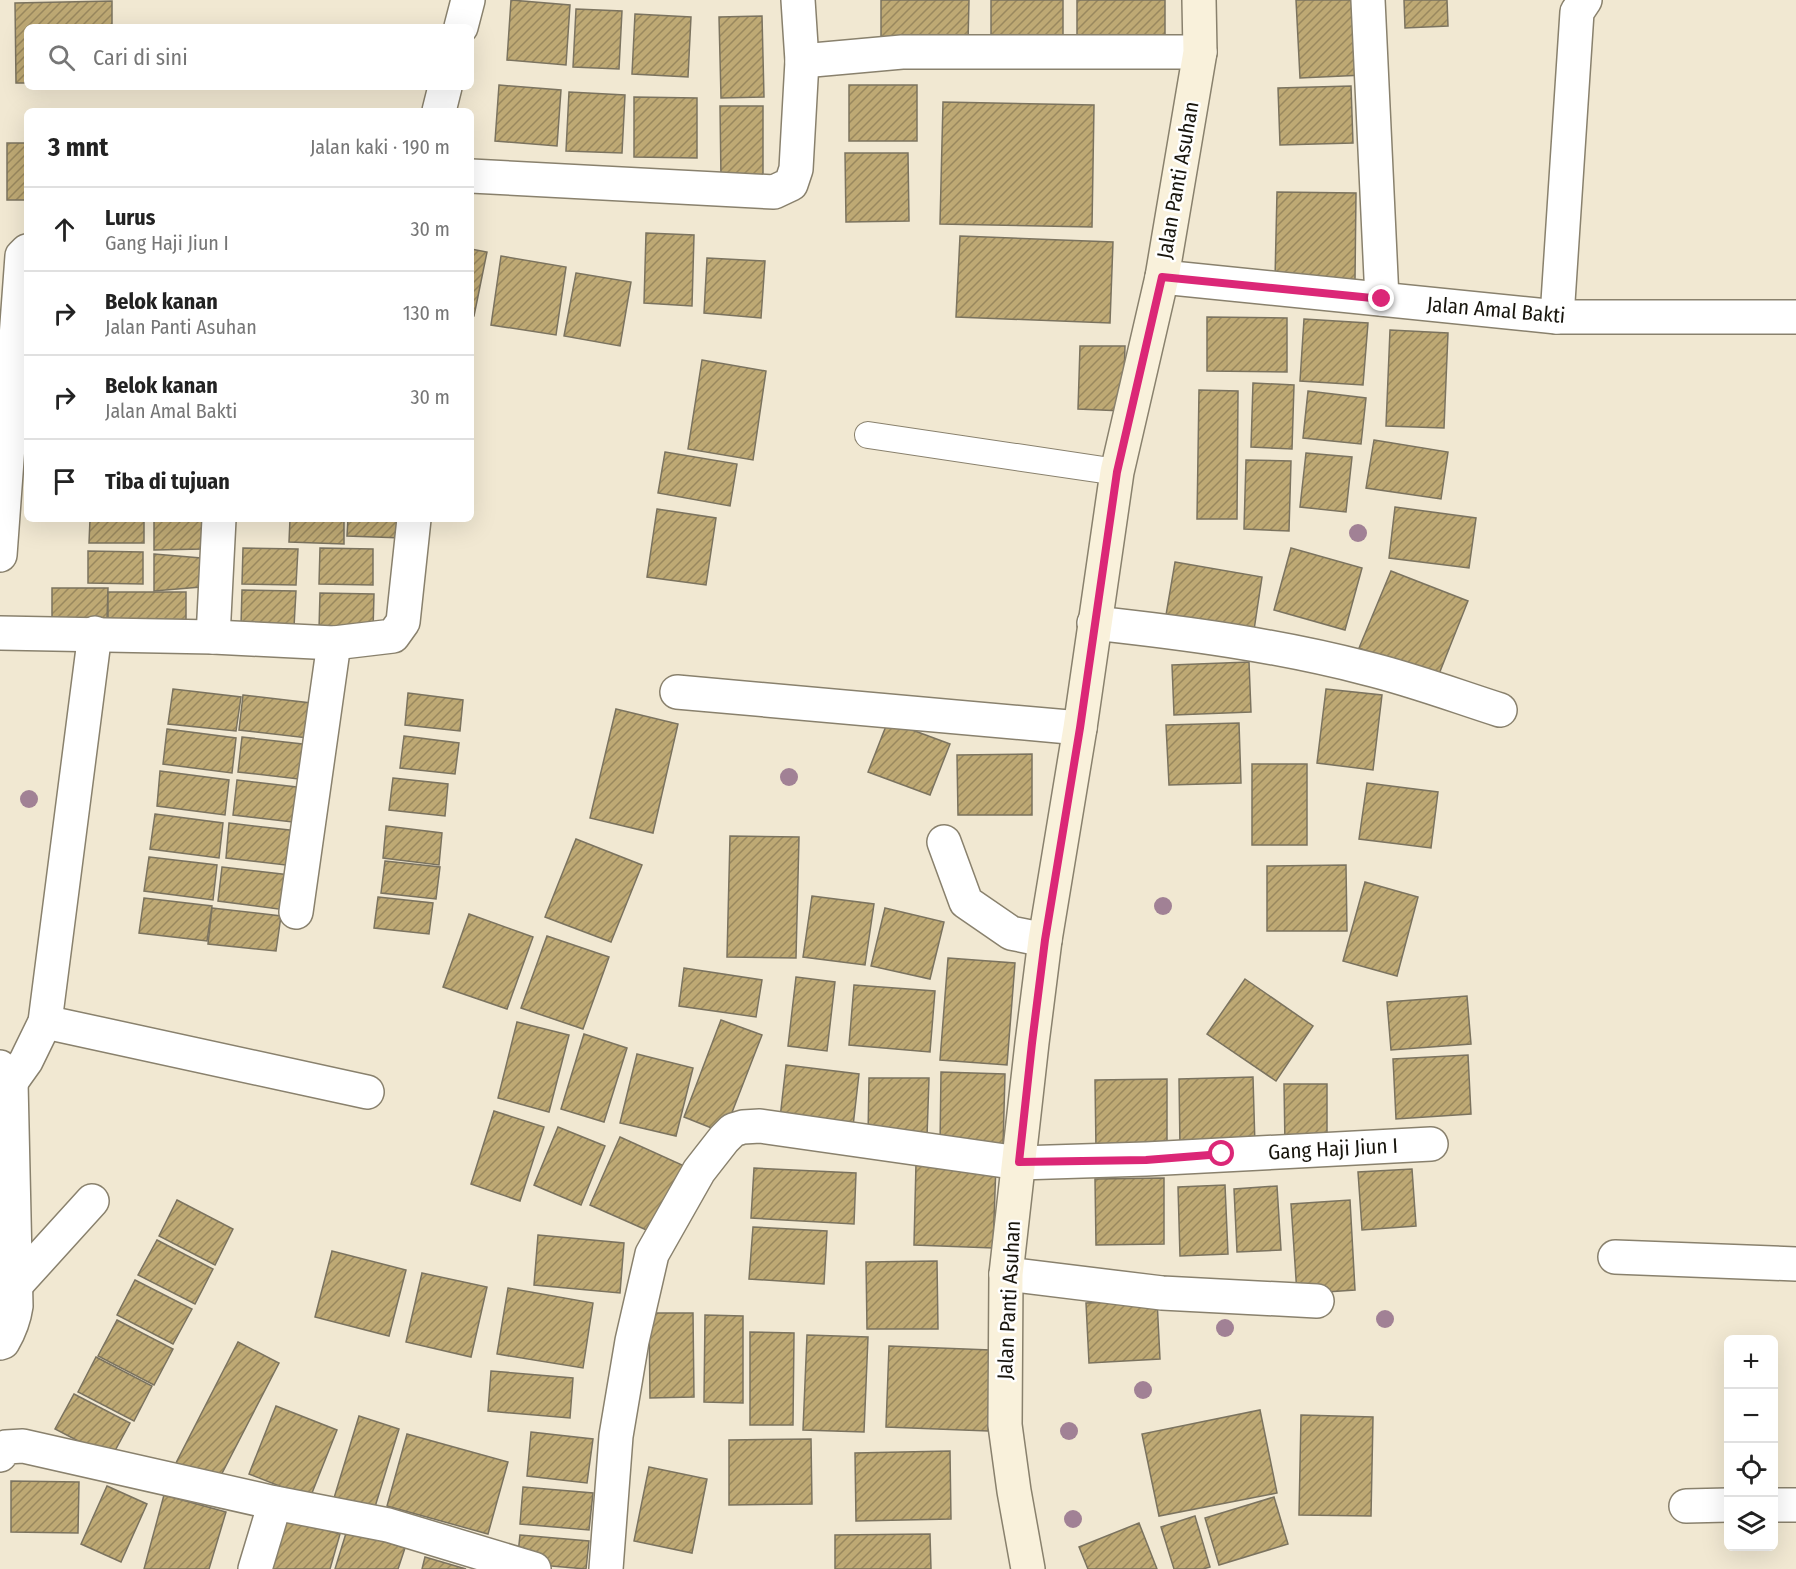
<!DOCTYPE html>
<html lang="id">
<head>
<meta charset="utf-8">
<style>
  :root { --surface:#fff; --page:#f6f6f6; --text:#222; --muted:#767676; --line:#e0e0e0 }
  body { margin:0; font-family:"Fira Sans Condensed",sans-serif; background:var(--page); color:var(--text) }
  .controls { position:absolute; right:18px; bottom:18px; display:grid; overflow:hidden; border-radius:9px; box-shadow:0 6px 24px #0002 }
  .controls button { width:54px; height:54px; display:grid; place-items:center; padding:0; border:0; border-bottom:2px solid var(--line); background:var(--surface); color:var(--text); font:30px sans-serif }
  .stop { position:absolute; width:18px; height:18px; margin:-14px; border:4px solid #db2777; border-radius:50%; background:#fff }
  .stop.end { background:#db2777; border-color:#fff; box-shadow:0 2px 6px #0008 }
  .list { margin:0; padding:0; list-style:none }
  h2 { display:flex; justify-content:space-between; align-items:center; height:78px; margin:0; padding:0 24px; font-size:26px }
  h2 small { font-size:20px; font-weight:400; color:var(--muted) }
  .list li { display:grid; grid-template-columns:39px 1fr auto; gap:18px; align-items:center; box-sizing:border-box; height:84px; padding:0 24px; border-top:2px solid var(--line) }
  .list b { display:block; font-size:22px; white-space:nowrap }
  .list p { margin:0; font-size:20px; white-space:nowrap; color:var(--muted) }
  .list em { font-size:20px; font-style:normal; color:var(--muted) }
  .icon { flex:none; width:33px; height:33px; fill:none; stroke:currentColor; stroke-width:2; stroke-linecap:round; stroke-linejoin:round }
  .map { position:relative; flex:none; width:1796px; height:1569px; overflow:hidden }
  .search { position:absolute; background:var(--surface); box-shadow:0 6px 24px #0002; left:24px; top:24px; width:450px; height:66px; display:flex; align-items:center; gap:15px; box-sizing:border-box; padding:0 21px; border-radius:9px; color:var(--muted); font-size:22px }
  .panel { position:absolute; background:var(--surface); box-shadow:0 6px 24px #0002; left:24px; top:108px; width:450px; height:414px; border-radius:9px }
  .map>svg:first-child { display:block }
  .building { fill:url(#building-hatch); stroke:#7b735f; stroke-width:1.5 }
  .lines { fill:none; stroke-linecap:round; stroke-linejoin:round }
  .lane-casing { stroke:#89816d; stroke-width:28 }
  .street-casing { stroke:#89816d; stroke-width:36 }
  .secondary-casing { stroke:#89816d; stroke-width:36 }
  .lane { stroke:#fff; stroke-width:26 }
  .street { stroke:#fff; stroke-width:33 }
  .secondary { stroke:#f9f1db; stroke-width:33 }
  .tree { fill:#a18195 }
  .route { stroke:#db2777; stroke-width:8 }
  .labels { text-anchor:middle; stroke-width:5; stroke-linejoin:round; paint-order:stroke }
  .street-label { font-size:21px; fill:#18150d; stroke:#fff }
</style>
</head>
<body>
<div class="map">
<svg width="1796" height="1569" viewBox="0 0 1796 1569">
  <defs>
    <pattern id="building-hatch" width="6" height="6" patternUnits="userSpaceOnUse" patternTransform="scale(1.5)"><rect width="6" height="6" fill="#bea974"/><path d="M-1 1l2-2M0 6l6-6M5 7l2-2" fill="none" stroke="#99885e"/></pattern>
  </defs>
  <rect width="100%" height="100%" fill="#f1e8d2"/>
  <g class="building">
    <polygon points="511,0 570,5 566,65 507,60"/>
    <polygon points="881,0 969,0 968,42 881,41"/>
    <rect x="991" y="0" width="72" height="42"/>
    <rect x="1077" y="0" width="88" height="42"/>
    <polygon points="1296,0 1361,0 1364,75 1300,78"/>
    <polygon points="1404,0 1447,0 1448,26 1405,28"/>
    <polygon points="112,1 112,27 27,27 27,83 16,83 15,3"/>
    <polygon points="576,9 622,11 619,69 573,67"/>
    <polygon points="635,14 691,17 688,77 632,74"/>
    <polygon points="762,16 764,97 721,98 719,17"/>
    <polygon points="499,85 561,90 557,146 495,141"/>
    <rect x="849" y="85" width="68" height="56"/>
    <polygon points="1351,86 1353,143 1280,145 1278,88"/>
    <polygon points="569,92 625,95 622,153 566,151"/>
    <polygon points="634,97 697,98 697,158 634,157"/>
    <polygon points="943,102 1094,105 1092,227 940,224"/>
    <polygon points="720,106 763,106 763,179 721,179"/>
    <rect x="7" y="143" width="20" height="57"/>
    <polygon points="845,153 908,153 909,221 846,222"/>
    <polygon points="1277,192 1356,193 1355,280 1275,279"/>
    <polygon points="646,233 694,235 692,306 644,303"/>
    <polygon points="960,236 1113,242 1110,323 956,317"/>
    <polygon points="471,249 487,252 474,316 471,316"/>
    <polygon points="501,256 566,267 556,335 491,325"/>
    <polygon points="707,258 765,261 761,318 704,313"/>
    <polygon points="576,273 631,282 620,346 564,336"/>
    <polygon points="1207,317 1287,318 1287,372 1207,371"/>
    <polygon points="1304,319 1368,323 1363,385 1300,381"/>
    <polygon points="1390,330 1448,333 1444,428 1386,426"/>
    <polygon points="1080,346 1125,346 1123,411 1078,409"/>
    <polygon points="702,360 766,371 753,460 688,449"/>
    <polygon points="1253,383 1294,385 1292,449 1251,447"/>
    <polygon points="1199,390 1238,391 1237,519 1197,519"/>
    <polygon points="1308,391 1366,398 1361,444 1303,438"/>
    <polygon points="1374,440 1448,452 1441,499 1366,488"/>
    <polygon points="665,452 737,464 730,506 658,493"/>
    <polygon points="1306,453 1352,457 1346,512 1300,507"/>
    <polygon points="1246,460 1291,461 1289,531 1244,529"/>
    <polygon points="1395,507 1476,518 1469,568 1389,558"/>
    <polygon points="657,509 716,518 706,585 647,577"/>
    <polygon points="90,519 144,519 144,543 89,543"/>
    <polygon points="154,519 205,519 203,549 154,550"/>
    <polygon points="290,519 344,519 344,544 289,542"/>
    <polygon points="348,519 402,519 402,538 347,536"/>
    <polygon points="243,548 298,549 296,585 242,584"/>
    <polygon points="320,548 373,549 373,585 319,584"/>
    <polygon points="1291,548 1362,568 1345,630 1274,610"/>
    <polygon points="88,551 143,552 143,584 88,583"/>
    <polygon points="154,554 201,558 201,587 154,591"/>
    <polygon points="1175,562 1262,577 1254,630 1166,615"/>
    <polygon points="1391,571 1468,601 1437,679 1359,648"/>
    <polygon points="52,588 108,588 107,620 52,620"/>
    <polygon points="242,590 296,591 294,627 241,625"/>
    <polygon points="108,592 186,592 186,630 108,629"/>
    <polygon points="320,593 374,594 373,630 319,629"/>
    <polygon points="1249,662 1251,712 1174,715 1172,665"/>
    <polygon points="173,689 241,697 236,731 168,724"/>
    <polygon points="1326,689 1382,695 1373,770 1317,763"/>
    <polygon points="408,693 463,700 460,731 405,725"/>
    <polygon points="243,695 311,703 308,738 239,730"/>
    <polygon points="616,709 678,724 653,833 590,818"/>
    <polygon points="888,721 950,744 930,795 868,772"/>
    <polygon points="1239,723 1241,783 1169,785 1166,725"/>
    <polygon points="167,729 236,738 232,773 163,764"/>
    <polygon points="404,736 459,743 455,774 400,768"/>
    <polygon points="242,737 311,745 307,780 238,772"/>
    <polygon points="1032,754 1032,815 958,815 957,755"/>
    <rect x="1252" y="764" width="55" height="81"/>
    <polygon points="160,771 229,780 225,815 157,806"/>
    <polygon points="393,778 448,784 445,816 389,810"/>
    <polygon points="237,780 305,788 301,823 233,815"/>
    <polygon points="1367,783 1438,792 1431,848 1359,839"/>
    <polygon points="155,814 223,823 219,858 150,849"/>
    <polygon points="229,823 298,831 294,866 226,858"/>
    <polygon points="386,826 442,833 439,865 383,858"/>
    <polygon points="730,836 799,837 796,958 727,957"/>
    <polygon points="576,839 642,865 611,942 545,917"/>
    <polygon points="149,857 217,865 213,900 144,891"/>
    <polygon points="385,861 440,867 436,899 381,893"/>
    <polygon points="1346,865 1347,931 1267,931 1267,866"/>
    <polygon points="222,867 290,875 286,910 218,901"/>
    <polygon points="1365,882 1418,897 1397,976 1343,961"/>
    <polygon points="812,896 874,904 865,965 803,957"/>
    <polygon points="378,897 433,903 429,934 374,928"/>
    <polygon points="144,898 212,906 207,941 139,933"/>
    <polygon points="212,908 281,916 276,951 208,944"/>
    <polygon points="885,908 944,922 930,979 871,966"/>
    <polygon points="469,914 533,937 507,1009 443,987"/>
    <polygon points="547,936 609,957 583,1029 521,1008"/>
    <polygon points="948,958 1015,963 1007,1065 940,1060"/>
    <polygon points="684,968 762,980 756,1017 679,1006"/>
    <polygon points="796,977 835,982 827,1051 788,1046"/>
    <polygon points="1245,979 1313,1026 1276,1081 1207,1034"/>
    <polygon points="854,985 935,991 930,1052 849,1045"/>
    <polygon points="1467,996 1471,1044 1391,1050 1387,1002"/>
    <polygon points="721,1020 762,1035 724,1133 684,1117"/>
    <polygon points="517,1022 569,1035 549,1112 498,1098"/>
    <polygon points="584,1034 627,1048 604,1122 561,1109"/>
    <polygon points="637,1054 693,1068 676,1136 620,1123"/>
    <polygon points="1468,1055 1471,1114 1396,1119 1393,1059"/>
    <polygon points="786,1065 859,1074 852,1135 779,1127"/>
    <polygon points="941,1072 1005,1074 1003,1148 940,1146"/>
    <polygon points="1253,1077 1255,1146 1180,1148 1179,1079"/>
    <polygon points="869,1078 929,1078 927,1137 868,1136"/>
    <polygon points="1167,1079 1167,1149 1096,1150 1095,1080"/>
    <polygon points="1284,1084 1327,1084 1327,1146 1285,1146"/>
    <polygon points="494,1111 544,1127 520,1201 471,1184"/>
    <polygon points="558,1127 605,1146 581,1205 534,1185"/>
    <polygon points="620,1137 691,1169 660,1236 590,1205"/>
    <polygon points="916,1163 996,1164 993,1248 914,1245"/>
    <polygon points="754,1168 856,1173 854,1224 751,1218"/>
    <polygon points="1412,1169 1416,1226 1362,1230 1358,1172"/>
    <polygon points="1164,1178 1164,1244 1096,1245 1095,1179"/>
    <polygon points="1225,1185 1228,1254 1180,1256 1178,1187"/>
    <polygon points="1277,1186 1281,1250 1237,1252 1234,1189"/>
    <polygon points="177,1200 233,1229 215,1265 159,1236"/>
    <polygon points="1350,1200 1355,1290 1297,1294 1291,1204"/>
    <polygon points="753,1227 827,1231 824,1284 749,1279"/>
    <polygon points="538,1235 624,1243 620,1293 534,1285"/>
    <polygon points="157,1240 213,1269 195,1304 138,1275"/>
    <polygon points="332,1251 406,1270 389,1336 315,1317"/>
    <polygon points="937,1261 938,1329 867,1329 866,1262"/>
    <polygon points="422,1273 487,1287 471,1357 406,1342"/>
    <polygon points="135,1280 192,1309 173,1344 117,1315"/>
    <polygon points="508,1288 593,1303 583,1368 497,1354"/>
    <polygon points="1157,1300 1160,1359 1089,1363 1086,1303"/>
    <polygon points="649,1313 693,1313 694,1397 650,1398"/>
    <polygon points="705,1315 743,1316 743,1403 704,1402"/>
    <polygon points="117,1320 173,1349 154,1385 98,1356"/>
    <polygon points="750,1332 794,1333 793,1425 750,1425"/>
    <polygon points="807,1335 868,1337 864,1432 803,1430"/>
    <polygon points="238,1342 279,1363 217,1483 176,1463"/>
    <polygon points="889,1346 990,1350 988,1431 886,1427"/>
    <polygon points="96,1357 152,1386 134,1421 78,1392"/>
    <polygon points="491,1371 573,1378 570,1418 488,1411"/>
    <polygon points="74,1394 130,1423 111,1458 55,1429"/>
    <polygon points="276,1406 337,1430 310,1498 249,1474"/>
    <polygon points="1260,1410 1277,1493 1159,1516 1142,1434"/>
    <polygon points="1301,1415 1373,1417 1371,1516 1299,1515"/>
    <polygon points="359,1416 399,1429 374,1510 334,1498"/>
    <polygon points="531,1432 593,1439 587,1483 527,1476"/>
    <polygon points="407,1434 508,1462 488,1534 387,1506"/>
    <polygon points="811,1439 812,1504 729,1505 729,1440"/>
    <polygon points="950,1451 951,1519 856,1521 855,1453"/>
    <polygon points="649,1467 707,1479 692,1553 634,1541"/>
    <polygon points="11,1481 79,1482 78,1533 11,1532"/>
    <polygon points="107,1486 147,1504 121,1562 81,1544"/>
    <polygon points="523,1487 593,1493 589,1530 520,1524"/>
    <polygon points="164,1495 226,1512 209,1569 144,1569"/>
    <polygon points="1274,1497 1288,1544 1219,1565 1205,1518"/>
    <polygon points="276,1516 340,1534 330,1569 260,1569"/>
    <polygon points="1195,1516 1210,1567 1203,1569 1174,1569 1161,1527"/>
    <polygon points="1139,1523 1157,1569 1088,1569 1079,1547"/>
    <polygon points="347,1530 405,1548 398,1569 335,1569"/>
    <polygon points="930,1534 931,1569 835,1569 835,1535"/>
    <polygon points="520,1535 589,1541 586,1569 517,1563"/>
    <polygon points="425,1557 466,1569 422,1569"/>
  </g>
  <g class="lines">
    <g class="lane-casing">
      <polyline id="lane" points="868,435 1117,472"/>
    </g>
    <g class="street-casing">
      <g id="street">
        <polyline points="1368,0 1382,299"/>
        <polyline points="461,27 468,0"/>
        <polyline points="802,61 902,52 1200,52"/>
        <polyline points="439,111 445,87"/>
        <polyline points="471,176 774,192 791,184 796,169 802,61 798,0"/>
        <polyline points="1162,277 1557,317 1796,317"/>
        <polyline points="1557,317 1577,12 1585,0"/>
        <polyline points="0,555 22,256 27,251"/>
        <path d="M1094 623C1186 633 1276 645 1365 668 1411 679 1456 696 1500 710"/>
        <polyline points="0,633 213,637 334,643 393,636 403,622 414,519"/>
        <polyline points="213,637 219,519"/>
        <polyline points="677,692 1080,728"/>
        <polyline points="944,842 966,902 1011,933 1045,940"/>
        <polyline points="296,912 334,643"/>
        <polyline points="45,1022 367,1092"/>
        <path d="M0 1067 11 1082 16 1306C14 1320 10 1330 3 1342L0 1343"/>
        <polyline points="11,1082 26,1061 45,1022 95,633"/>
        <polyline points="1615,1257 1796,1264"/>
        <polyline points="1006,1274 1162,1293 1317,1301"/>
        <polyline points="14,1287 92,1201"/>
        <polyline points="0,1455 6,1447 23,1446 275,1503 388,1525 534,1569"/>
        <polyline points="1774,1505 1796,1505"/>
        <polyline points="1686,1506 1728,1505"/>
        <polyline points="255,1569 275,1503"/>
        <polyline points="606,1569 616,1436 632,1341 652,1254 699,1171 724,1139 733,1130 743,1127 760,1126 1019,1163 1146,1159 1431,1144"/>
      </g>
    </g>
    <g class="secondary-casing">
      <polyline id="secondary" points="1028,1569 1014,1491 1005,1425 1006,1274 1032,1043 1045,940 1080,728 1117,472 1162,277 1200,52 1199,0"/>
    </g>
    <use href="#lane" class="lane"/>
    <use href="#street" class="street"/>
    <use href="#secondary" class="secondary"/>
  </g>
  <g class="tree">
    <circle cx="1358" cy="533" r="9"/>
    <circle cx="789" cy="777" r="9"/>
    <circle cx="29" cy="799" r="9"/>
    <circle cx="1163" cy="906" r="9"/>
    <circle cx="1385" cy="1319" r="9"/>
    <circle cx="1225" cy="1328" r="9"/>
    <circle cx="1143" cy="1390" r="9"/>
    <circle cx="1069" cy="1431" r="9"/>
    <circle cx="1073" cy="1519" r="9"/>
  </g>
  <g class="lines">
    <polyline class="route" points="1222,1154 1146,1160 1019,1162 1032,1043 1045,940 1080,728 1117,472 1162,277 1382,299"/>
  </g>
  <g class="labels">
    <g class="street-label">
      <text transform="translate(1178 180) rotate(-80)" y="7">Jalan Panti Asuhan</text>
      <text transform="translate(1496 310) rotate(5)" y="7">Jalan Amal Bakti</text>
      <text transform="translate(1333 1149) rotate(-3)" y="7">Gang Haji Jiun I</text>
      <text transform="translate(1009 1300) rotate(-87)" y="7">Jalan Panti Asuhan</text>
    </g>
  </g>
</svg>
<div class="controls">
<button>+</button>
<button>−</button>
<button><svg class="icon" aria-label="locate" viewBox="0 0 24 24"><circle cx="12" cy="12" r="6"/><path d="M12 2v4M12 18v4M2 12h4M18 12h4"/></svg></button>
<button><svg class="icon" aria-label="layers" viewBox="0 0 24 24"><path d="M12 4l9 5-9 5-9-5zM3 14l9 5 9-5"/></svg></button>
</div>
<div class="stop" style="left:1222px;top:1154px"></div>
<div class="stop end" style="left:1382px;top:299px"></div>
<div class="search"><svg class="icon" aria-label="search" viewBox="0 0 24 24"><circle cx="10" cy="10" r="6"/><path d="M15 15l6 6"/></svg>Cari di sini</div>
<section class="panel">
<h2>3 mnt<small>Jalan kaki · 190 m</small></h2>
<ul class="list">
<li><svg class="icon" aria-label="ahead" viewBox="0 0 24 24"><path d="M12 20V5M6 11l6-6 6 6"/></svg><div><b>Lurus</b><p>Gang Haji Jiun I</p></div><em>30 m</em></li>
<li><svg class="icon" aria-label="right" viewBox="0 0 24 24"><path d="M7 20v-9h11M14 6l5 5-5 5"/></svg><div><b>Belok kanan</b><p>Jalan Panti Asuhan</p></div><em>130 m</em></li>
<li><svg class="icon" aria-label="right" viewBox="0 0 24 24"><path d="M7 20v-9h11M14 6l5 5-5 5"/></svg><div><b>Belok kanan</b><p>Jalan Amal Bakti</p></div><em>30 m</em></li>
<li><svg class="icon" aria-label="arrive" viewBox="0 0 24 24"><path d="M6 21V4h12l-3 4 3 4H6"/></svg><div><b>Tiba di tujuan</b></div></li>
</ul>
</section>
</div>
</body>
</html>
